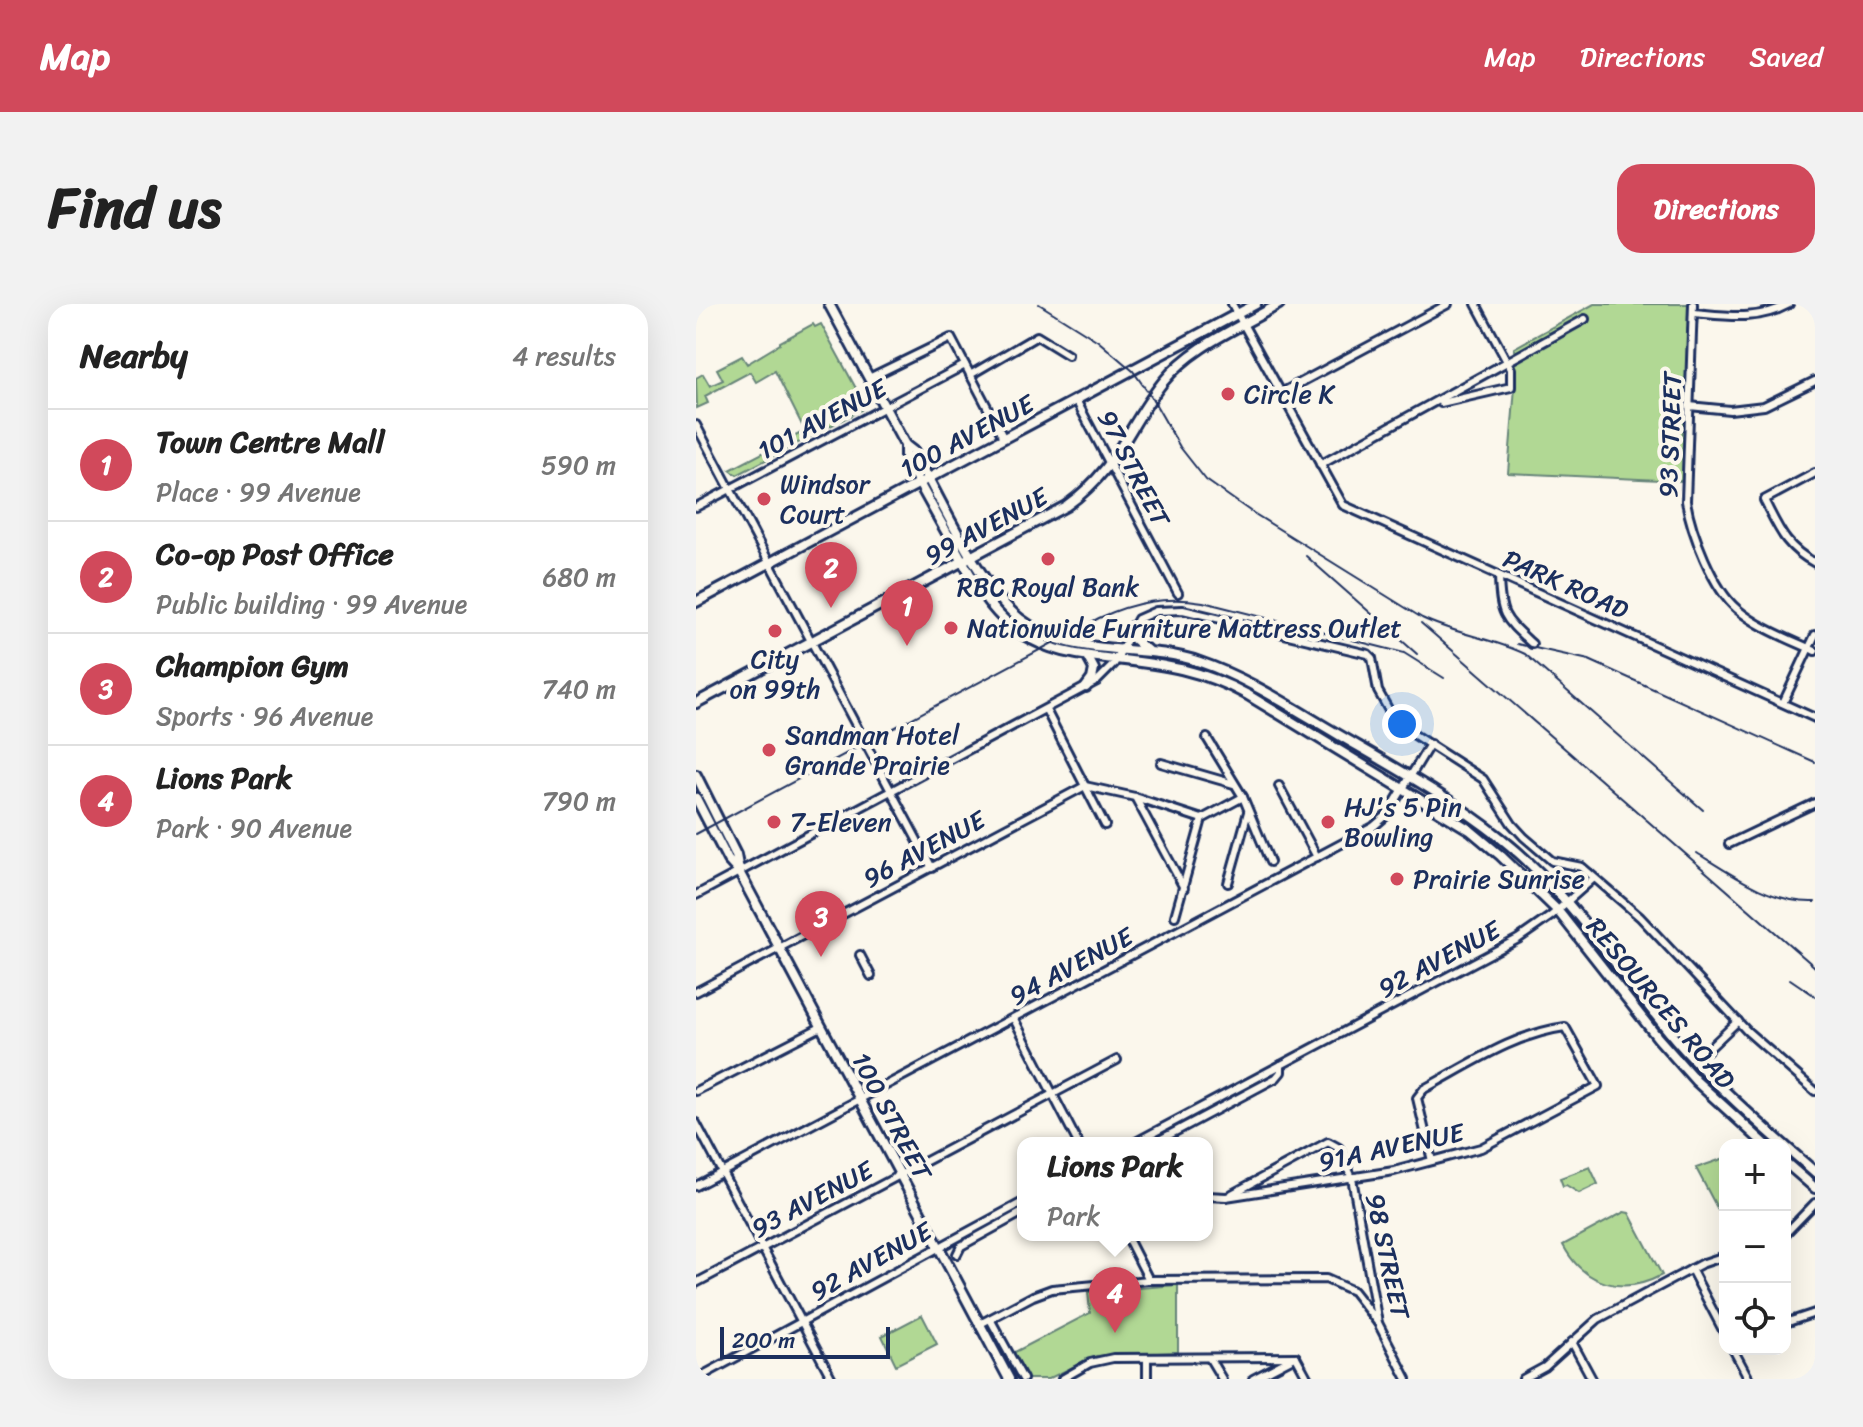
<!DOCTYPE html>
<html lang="en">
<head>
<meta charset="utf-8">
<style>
  :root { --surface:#fff; --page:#f2f2f2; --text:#222; --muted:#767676; --line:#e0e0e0; --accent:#d1495b }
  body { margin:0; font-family:Sriracha,sans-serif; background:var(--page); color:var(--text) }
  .controls { position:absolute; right:24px; bottom:24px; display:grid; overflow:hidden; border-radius:16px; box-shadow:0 8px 32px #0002 }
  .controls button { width:72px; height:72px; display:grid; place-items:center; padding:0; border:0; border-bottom:2px solid var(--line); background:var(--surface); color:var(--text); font:40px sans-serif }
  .scale { position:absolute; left:24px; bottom:20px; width:170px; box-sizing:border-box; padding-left:8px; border:4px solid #1b2f5e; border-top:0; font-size:22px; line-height:28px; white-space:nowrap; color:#1b2f5e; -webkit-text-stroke:6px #fbf7ec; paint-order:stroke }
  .you { position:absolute; left:706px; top:420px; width:28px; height:28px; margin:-20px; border:6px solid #fff; border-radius:50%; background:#1a73e8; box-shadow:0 0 0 12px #1a73e833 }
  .badge { display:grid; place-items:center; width:52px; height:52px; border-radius:50%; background:var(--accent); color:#fff; font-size:26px; font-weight:700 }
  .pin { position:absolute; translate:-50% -66px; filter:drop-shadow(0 2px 4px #0008) }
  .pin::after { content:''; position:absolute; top:42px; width:28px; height:24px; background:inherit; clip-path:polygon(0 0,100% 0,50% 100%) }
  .popup { position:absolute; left:321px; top:833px; width:196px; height:104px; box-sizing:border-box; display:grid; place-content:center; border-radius:16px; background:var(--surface); filter:drop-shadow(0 2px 6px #0005); font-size:26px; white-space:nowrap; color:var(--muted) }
  .popup b { font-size:30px; color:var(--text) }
  .popup::after { content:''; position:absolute; left:50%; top:100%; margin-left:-16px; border:16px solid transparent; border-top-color:var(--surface) }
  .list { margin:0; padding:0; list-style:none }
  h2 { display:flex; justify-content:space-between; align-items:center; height:104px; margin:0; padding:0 32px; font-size:34px }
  h2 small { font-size:26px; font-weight:400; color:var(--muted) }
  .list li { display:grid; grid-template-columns:52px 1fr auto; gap:24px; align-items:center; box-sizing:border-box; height:112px; padding:0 32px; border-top:2px solid var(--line) }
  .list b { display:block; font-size:30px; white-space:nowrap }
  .list p { margin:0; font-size:26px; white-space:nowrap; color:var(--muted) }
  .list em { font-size:26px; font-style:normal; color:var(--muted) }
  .icon { flex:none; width:44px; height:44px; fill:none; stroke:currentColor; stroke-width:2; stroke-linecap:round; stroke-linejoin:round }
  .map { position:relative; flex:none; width:1119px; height:1075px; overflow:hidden; border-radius:24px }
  header { display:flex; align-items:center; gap:48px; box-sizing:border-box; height:112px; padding:0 40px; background:var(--accent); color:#fff }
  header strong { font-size:38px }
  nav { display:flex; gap:44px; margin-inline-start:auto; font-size:28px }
  .intro { display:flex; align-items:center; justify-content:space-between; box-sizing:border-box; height:192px; padding:0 48px }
  h1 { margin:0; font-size:56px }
  .button { padding:20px 36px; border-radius:24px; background:var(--accent); color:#fff; font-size:28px; font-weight:700 }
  main { display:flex; gap:48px; padding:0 48px }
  aside { flex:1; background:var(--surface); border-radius:24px; box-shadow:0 8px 32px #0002 }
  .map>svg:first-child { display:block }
  .green { fill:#b1d894; stroke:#668479; stroke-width:2 }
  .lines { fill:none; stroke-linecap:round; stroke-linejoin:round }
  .minor-casing { stroke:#1b2f5e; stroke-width:12 }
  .major-casing { stroke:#1b2f5e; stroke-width:14 }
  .minor { stroke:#fbf7ec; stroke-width:6 }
  .major { stroke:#fbf7ec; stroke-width:8 }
  .rail { stroke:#1b2f5e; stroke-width:2 }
  .poi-dot { fill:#d1495b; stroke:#fbf7ec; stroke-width:3 }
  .labels { text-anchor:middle; stroke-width:8; stroke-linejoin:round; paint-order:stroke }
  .poi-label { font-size:26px; fill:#1b2f5e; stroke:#fbf7ec; text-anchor:start }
  .street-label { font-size:26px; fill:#1b2f5e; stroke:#fbf7ec }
</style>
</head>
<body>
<header>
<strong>Map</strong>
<nav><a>Map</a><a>Directions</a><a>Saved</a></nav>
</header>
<div class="intro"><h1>Find us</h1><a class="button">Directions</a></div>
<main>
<aside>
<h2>Nearby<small>4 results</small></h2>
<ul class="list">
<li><span class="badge">1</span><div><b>Town Centre Mall</b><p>Place · 99 Avenue</p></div><em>590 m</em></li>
<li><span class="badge">2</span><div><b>Co-op Post Office</b><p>Public building · 99 Avenue</p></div><em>680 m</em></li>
<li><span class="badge">3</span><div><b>Champion Gym</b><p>Sports · 96 Avenue</p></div><em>740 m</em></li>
<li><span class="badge">4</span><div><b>Lions Park</b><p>Park · 90 Avenue</p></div><em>790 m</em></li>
</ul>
</aside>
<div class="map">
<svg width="1119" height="1075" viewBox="0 0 1119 1075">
  <rect width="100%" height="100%" fill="#fbf7ec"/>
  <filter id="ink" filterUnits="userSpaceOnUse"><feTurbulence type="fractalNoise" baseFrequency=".0125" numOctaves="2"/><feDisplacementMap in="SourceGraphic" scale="16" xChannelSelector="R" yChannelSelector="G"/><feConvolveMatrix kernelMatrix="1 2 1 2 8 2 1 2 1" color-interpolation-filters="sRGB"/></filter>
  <g filter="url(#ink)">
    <g class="green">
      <polygon points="898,0 1000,0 1002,11 986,177 812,169 819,83 818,44"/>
      <polygon points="117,20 119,23 125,20 169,101 165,106 41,171 34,166 109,127 79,67 60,78 54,68 9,92 12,99 1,104 0,74 7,70 14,82 27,76 21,65 46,52 51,60 84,40 84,38"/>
      <polygon points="1029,854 1029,919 1000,864"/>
      <polygon points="894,863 902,880 883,889 870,881 867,882 864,874"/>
      <path d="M928 908 933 909 966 971C927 992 888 981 867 941Z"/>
      <polygon points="482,981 482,1048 400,1052 352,1075 331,1075 317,1049 394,1009 392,988"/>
      <polygon points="226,1011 241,1040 200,1061 186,1032"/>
    </g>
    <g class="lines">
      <g class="minor-casing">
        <g id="minor">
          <polyline points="536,0 647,201 1119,414"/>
          <path d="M997 0 990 197C995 228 1017 285 1041 305 1063 324 1093 335 1119 347"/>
          <path d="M999 9C1033 12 1062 17 1093 0"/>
          <polyline points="274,71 341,32 372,51"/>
          <polyline points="173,74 255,34 307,133"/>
          <polyline points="585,89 752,0"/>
          <polyline points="380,96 482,289"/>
          <polyline points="745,99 815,83 815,65 780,0"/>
          <polyline points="993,102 1034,106 1068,102 1119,77"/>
          <polyline points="0,121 236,564"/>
          <polyline points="624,161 889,15"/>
          <path d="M1119 169 1068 196C1083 225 1089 243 1119 259"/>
          <polyline points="0,203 269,61"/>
          <path d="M803 272C804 312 808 314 836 340"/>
          <polyline points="1087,399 1119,331"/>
          <polyline points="350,406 409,521"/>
          <polyline points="511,434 547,493 574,558"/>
          <polyline points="465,459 538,480"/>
          <polyline points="389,482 439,493 506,515"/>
          <polyline points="583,482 621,553"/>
          <polyline points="439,493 488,584"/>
          <polyline points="1033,540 1119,499"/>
          <polyline points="532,579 552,508"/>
          <polyline points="0,591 401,377 418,360 442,315 460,307 487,306 672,350 676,354 682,387 700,419 787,475 816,520 828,533 856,557 886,563 944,613 1051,727 1119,787"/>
          <polyline points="479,612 506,515 547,493"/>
          <polyline points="164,651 175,672"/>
          <polyline points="0,688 389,482"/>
          <polyline points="318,715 382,839"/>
          <polyline points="999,758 1042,717"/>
          <polyline points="0,787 125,723"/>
          <polyline points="0,819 136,1075"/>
          <polyline points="438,839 822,635 855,612 898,574"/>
          <polyline points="458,839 580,774 585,768 585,761"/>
          <polyline points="0,882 677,523 691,511 734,440"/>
          <polyline points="536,890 632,838 643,844 656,874 682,1019 711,1075"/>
          <path d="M511 892 530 893 698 867 785 844 902 782 869 723C818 730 773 761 728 785L721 794 736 857"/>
          <polyline points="1089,930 1119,899"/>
          <polyline points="430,931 453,976"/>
          <polyline points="261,950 265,942 327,908"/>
          <polyline points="995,965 1029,1030"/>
          <polyline points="0,979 421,756"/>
          <polyline points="294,1015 327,1075"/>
          <polyline points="1089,1019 1119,1009"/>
          <polyline points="284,1020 337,992 356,985 453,976 630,975 657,987 682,1019"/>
          <polyline points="876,1038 896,1075"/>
          <polyline points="1037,1045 1053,1075"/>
          <polyline points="600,1053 612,1075"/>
          <polyline points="514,1055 526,1075"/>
          <polyline points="0,1075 327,898"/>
          <polyline points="366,1075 394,1059 417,1054 600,1053"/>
          <polyline points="451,1075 451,1054"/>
          <polyline points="557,1075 597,1054"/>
          <polyline points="827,1075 849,1063 902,1015 1005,960 1029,952"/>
        </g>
      </g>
      <g class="major-casing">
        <g id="major">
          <path d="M133 0 209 141 218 148C244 194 284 284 324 315 378 357 443 337 504 358 554 375 598 405 643 431 698 463 756 495 806 535 876 591 923 668 980 736 1013 774 1050 808 1088 841"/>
          <path d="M209 141V153C224 181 240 210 256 238 291 303 314 342 394 352 455 360 495 360 552 391L774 526 805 552 862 607 962 734 1000 777 1070 841"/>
          <polyline points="0,298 560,0"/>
          <polyline points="435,323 438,335 452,347"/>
          <polyline points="390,383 396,375 398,365 391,352"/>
          <path d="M0 399 370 202C423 164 430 125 467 78 497 41 543 24 583 0"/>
          <polyline points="0,471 40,551 43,567"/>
          <polyline points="0,494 32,556 43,568 313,1075"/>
          <polyline points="1089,842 1119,868"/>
          <polyline points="1089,858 1119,884"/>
        </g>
      </g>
      <use href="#minor" class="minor"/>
      <use href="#major" class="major"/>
      <g class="rail">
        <path d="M343 0 402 37 437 67 456 94 484 143 510 176 554 207 726 314C759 330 796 334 829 350L1007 506"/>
        <polyline points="610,252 721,350"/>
        <polyline points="725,319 1119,663"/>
        <polyline points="821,340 893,356 1119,458"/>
        <path d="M0 530 403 314C438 298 470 292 507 298L708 349 748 374"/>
        <path d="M1001 549C1036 571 1077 600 1119 598"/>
        <polyline points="1094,675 1119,692"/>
      </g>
    </g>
  </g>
  <g class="poi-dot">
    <circle cx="532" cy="90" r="8"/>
    <circle cx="68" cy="195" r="8"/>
    <circle cx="352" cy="255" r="8"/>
    <circle cx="255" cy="324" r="8"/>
    <circle cx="79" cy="327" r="8"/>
    <circle cx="73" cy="446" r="8"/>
    <circle cx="78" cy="518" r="8"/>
    <circle cx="632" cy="518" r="8"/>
    <circle cx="701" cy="575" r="8"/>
  </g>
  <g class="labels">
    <g class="poi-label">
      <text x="548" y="99">Circle K</text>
      <text x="84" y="189">Windsor<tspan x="84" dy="30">Court</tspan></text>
      <text x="352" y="292" text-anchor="middle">RBC Royal Bank</text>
      <text x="271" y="333">Nationwide Furniture Mattress Outlet</text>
      <text x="79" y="364" text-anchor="middle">City<tspan x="79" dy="30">on 99th</tspan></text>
      <text x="89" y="440">Sandman Hotel<tspan x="89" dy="30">Grande Prairie</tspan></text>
      <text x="648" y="512">HJ's 5 Pin<tspan x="648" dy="30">Bowling</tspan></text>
      <text x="94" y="527">7-Eleven</text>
      <text x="717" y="584">Prairie Sunrise</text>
    </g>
    <g class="street-label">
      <text transform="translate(126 115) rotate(-28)" y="9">101 AVENUE</text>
      <text transform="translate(974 131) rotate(-88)" y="9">93 STREET</text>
      <text transform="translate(271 132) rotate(-28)" y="9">100 AVENUE</text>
      <text transform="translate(438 164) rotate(63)" y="9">97 STREET</text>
      <text transform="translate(290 222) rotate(-28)" y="9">99 AVENUE</text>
      <text transform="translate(870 280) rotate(24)" y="9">PARK ROAD</text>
      <text transform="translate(228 545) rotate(-28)" y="9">96 AVENUE</text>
      <text transform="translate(743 655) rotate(-28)" y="9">92 AVENUE</text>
      <text transform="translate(375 662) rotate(-28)" y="9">94 AVENUE</text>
      <text transform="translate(965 699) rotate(50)" y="9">RESOURCES ROAD</text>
      <text transform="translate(196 812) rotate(62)" y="9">100 STREET</text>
      <text transform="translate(695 843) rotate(-12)" y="9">91A AVENUE</text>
      <text transform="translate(116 895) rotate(-28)" y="9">93 AVENUE</text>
      <text transform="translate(692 952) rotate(78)" y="9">98 STREET</text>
      <text transform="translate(175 957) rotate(-29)" y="9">92 AVENUE</text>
    </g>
  </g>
</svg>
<div class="controls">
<button>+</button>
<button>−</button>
<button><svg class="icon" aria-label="locate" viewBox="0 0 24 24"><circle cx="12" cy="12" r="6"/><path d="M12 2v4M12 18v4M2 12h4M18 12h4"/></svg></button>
</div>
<div class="scale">200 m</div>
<div class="you"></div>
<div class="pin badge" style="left:211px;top:342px">1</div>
<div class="pin badge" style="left:135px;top:304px">2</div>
<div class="pin badge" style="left:125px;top:653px">3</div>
<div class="pin badge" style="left:419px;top:1029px">4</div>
<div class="popup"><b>Lions Park</b>Park</div>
</div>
</main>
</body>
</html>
